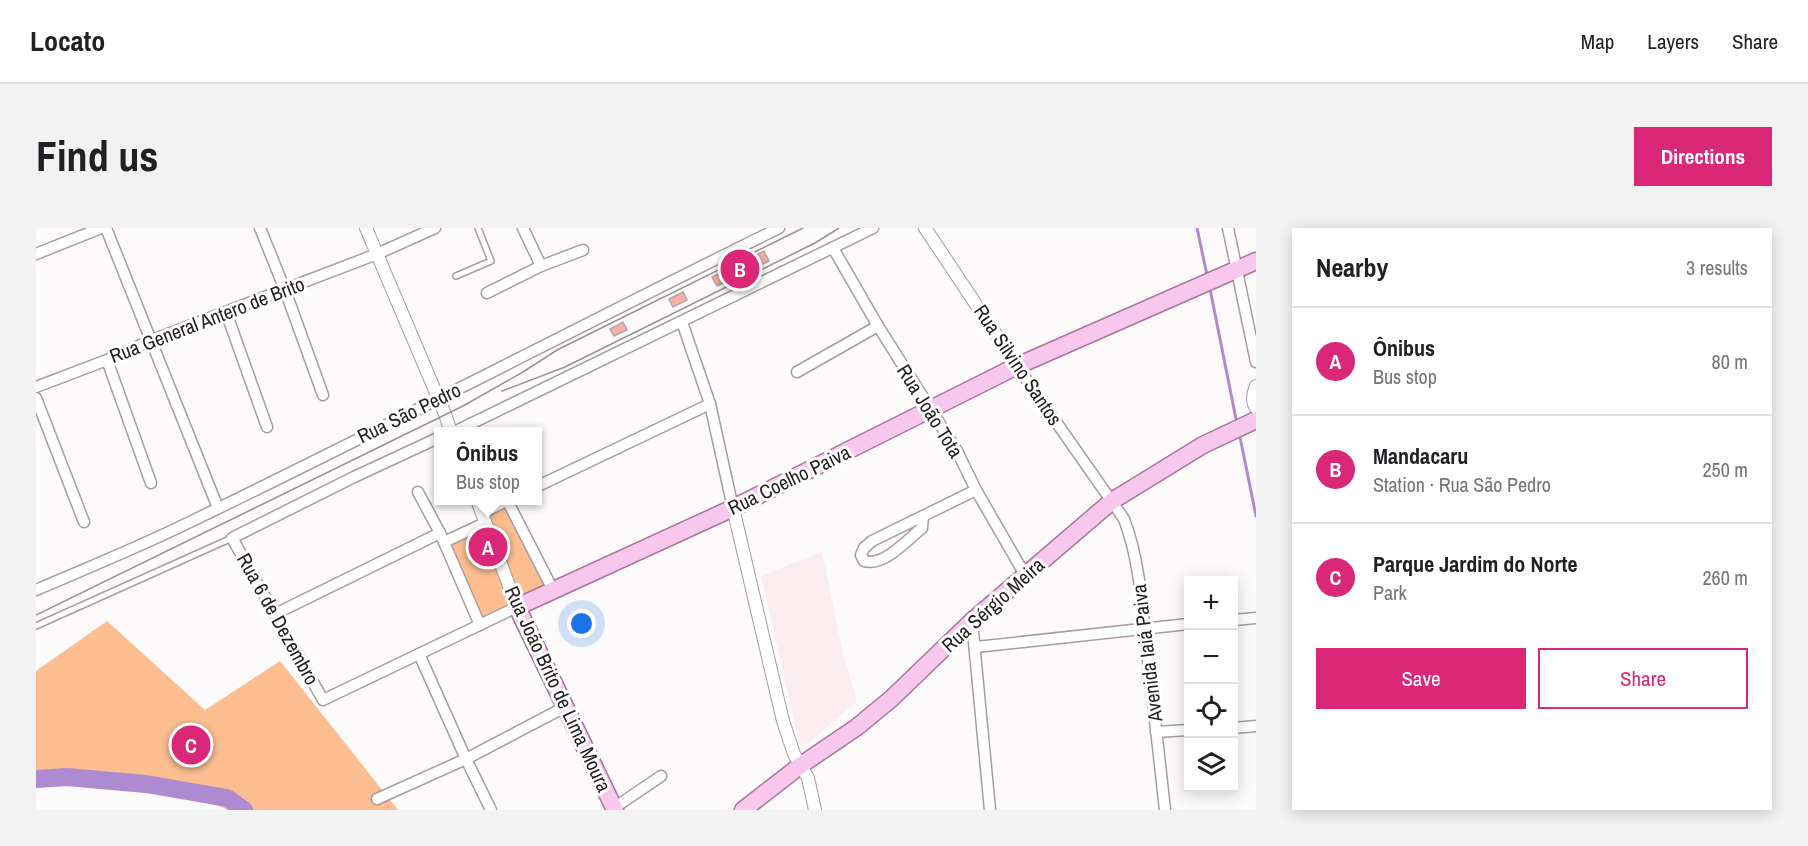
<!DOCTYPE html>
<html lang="en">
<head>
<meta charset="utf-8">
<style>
  :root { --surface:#fff; --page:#f2f2f2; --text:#202124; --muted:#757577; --line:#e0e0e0; --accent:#db2777 }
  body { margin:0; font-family:"Archivo Narrow",sans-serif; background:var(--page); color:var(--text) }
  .controls { position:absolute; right:18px; bottom:18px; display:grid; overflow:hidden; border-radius:0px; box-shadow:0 3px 15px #0003 }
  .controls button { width:54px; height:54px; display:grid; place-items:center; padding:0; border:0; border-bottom:2px solid var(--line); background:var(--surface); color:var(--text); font:30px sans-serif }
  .you { position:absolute; left:546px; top:396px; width:21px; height:21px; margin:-15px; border:4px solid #fff; border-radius:50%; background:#1a73e8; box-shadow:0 0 0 9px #1a73e833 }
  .badge { display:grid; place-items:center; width:39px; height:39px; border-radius:50%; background:var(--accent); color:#fff; font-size:20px; font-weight:700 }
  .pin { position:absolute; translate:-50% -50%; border:3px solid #fff; box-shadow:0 2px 6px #0006 }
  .popup { position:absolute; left:398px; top:199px; width:108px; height:78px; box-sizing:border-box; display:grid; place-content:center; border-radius:0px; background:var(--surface); filter:drop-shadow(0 2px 4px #0005); font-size:20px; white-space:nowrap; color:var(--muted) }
  .popup b { font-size:22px; color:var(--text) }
  .popup::after { content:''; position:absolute; left:50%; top:100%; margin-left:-12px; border:12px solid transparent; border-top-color:var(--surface) }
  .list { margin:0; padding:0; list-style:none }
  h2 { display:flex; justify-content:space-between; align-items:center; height:78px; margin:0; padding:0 24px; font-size:26px }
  h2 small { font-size:20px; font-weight:400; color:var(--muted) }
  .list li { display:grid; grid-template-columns:39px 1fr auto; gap:18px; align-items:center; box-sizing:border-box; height:108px; padding:0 24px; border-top:2px solid var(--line) }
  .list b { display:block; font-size:22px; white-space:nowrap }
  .list p { margin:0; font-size:20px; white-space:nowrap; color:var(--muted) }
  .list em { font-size:20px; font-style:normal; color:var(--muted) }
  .actions { display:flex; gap:12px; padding:18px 24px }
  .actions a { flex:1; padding:14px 0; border:2px solid var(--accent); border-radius:0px; text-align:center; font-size:21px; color:var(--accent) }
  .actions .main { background:var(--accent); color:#fff }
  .icon { flex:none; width:33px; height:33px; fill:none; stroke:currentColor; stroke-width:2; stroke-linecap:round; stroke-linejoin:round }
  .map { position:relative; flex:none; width:1220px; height:582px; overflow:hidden; border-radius:0px }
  header { display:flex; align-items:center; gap:36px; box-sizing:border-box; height:84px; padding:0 30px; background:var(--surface); border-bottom:2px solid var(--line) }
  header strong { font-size:28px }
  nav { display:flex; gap:33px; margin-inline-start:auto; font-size:21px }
  .intro { display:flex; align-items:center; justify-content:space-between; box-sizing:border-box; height:144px; padding:0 36px }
  h1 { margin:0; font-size:42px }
  .button { padding:15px 27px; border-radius:0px; background:var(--accent); color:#fff; font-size:21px; font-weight:700 }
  main { display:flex; gap:36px; padding:0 36px }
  aside { flex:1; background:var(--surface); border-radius:0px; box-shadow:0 3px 15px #0003 }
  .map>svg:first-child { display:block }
  .built { fill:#faecef }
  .green { fill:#fcbd90 }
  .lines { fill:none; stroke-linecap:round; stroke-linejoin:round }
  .stream { stroke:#ae8bd0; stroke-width:3 }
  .river { stroke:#ae8bd0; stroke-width:18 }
  .building { fill:#f5afa4; stroke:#b3a5a3; stroke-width:1.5 }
  .service-casing { stroke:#a99b9e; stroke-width:8 }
  .minor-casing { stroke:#a99b9e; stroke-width:13 }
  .tertiary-casing { stroke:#a99b9e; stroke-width:14 }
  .primary-casing { stroke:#a9739d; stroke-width:19 }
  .service { stroke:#fff; stroke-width:5 }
  .minor { stroke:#fff; stroke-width:10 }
  .tertiary { stroke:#fff; stroke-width:12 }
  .primary { stroke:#f7c7ed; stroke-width:16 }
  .tram { stroke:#979394; stroke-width:1.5 }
  .labels { text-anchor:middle; stroke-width:6; stroke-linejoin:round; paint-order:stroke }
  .street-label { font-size:20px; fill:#221d1e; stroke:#fff }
</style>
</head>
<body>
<header>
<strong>Locato</strong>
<nav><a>Map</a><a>Layers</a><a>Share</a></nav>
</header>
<div class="intro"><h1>Find us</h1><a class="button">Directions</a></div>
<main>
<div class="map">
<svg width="1220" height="582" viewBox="0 0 1220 582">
  <rect width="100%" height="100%" fill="#fdfafb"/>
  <polygon class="built" points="786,324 807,426 821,473 774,514 764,518 725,348"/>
  <g class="green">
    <polygon points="472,279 512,361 485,371 450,288"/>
    <polygon points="443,295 475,376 448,390 411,310"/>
    <polygon points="71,393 169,482 244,433 362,582 195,582 110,556 0,551 0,443"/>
  </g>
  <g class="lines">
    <g class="stream">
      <polyline points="1161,0 1171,47"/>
      <polyline points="1174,61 1200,191"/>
      <polyline points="1204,209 1220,288"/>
    </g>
    <polyline class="river" points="0,551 31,549 110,556 191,570 208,582"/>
  </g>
  <g class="building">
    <polygon points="728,23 733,33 681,58 676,49"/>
    <polygon points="647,64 651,72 637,79 633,71"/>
    <polygon points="587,94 591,102 578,108 574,101"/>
  </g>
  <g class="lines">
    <g class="service-casing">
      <g id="service">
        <polyline points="420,48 455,33 442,0"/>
        <polyline points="0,398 196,310"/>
      </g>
    </g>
    <g class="minor-casing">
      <g id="minor">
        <polyline points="70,0 182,280"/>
        <polyline points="224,0 249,62 287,167"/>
        <polyline points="487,0 505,38"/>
        <polyline points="1192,0 1220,134"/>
        <polyline points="797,20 842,98 921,223 940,262 989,347"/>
        <polyline points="0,26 65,0"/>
        <polyline points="451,65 505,38 547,22"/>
        <polyline points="190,84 231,199"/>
        <polyline points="646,94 674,176 697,280"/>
        <polyline points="71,132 115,255"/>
        <path d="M981 138 1088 291C1103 330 1106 375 1110 417 1117 472 1123 527 1129 582"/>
        <polyline points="761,144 842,98"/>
        <polyline points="0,159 71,132 116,112 341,26 399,0"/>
        <polyline points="0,170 48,294"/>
        <polyline points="418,204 837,0"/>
        <polyline points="402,210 318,249 196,310 287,472 481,379"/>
        <polyline points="502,258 674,176"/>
        <polyline points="382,264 404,305 444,397"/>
        <polyline points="471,272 517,362"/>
        <polyline points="446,285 472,272"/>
        <path d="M887 289 886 300C871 312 848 339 828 333L825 327 828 320 836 313 940 262"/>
        <polyline points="408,314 449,295"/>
        <path d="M0 362C51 340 103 319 154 294 351 199 546 97 743 0"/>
        <polyline points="239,386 404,305"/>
        <polyline points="1198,392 1220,390"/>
        <polyline points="936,393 954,582"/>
        <polyline points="940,419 1152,396"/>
        <polyline points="383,426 430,531 455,582"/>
        <polyline points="1198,500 1220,498"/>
        <polyline points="1120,504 1152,502"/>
        <polyline points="341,571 430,531 529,479"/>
        <polyline points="575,582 625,548"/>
      </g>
    </g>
    <g class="tertiary-casing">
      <g id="tertiary">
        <polyline points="330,0 409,186 415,204"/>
        <polyline points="889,0 981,138"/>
        <path d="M1220 158C1217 165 1215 173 1220 180"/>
        <polyline points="441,272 481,379"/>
        <polyline points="697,280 747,493 758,526 772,550 779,582"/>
      </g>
    </g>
    <g class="primary-casing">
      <g id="primary">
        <polyline points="579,582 481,379 697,280 981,138 1220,33"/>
        <polyline points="707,582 765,537 821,499 855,471 936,393 1076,273 1167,217 1220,192"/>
      </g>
    </g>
    <use href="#service" class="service"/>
    <use href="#minor" class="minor"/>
    <use href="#tertiary" class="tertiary"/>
    <use href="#primary" class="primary"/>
    <g class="tram">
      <polyline points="466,163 529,139 779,15 803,0"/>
      <polyline points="0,387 427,178 487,144 521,122 767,0"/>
    </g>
  </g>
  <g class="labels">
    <g class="street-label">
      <text transform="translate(171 92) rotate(-21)" y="7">Rua General Antero de Brito</text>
      <text transform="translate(982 137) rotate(56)" y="7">Rua Silvino Santos</text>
      <text transform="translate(894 183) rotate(58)" y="7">Rua João Tota</text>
      <text transform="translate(373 185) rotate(-26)" y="7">Rua São Pedro</text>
      <text transform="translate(753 252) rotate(-26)" y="7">Rua Coelho Paiva</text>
      <text transform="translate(957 377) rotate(-42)" y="7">Rua Sérgio Meira</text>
      <text transform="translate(242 391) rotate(61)" y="7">Rua 6 de Dezembro</text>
      <text transform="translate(1111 425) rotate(-97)" y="7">Avenida Iaiá Paiva</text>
      <text transform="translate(522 461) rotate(65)" y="7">Rua João Brito de Lima Moura</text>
    </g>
  </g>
</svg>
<div class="controls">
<button>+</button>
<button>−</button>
<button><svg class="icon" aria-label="locate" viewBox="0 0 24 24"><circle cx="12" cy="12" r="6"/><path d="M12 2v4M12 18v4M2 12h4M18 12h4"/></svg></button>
<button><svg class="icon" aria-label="layers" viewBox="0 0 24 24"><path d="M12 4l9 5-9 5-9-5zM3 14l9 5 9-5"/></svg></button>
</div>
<div class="you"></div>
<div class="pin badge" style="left:452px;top:319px">A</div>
<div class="popup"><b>Ônibus</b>Bus stop</div>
<div class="pin badge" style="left:704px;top:41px">B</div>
<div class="pin badge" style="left:155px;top:517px">C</div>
</div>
<aside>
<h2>Nearby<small>3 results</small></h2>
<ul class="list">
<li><span class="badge">A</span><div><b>Ônibus</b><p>Bus stop</p></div><em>80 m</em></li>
<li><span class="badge">B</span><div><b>Mandacaru</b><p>Station · Rua São Pedro</p></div><em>250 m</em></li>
<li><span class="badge">C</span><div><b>Parque Jardim do Norte</b><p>Park</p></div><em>260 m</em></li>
</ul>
<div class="actions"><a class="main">Save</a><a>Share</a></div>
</aside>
</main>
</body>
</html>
